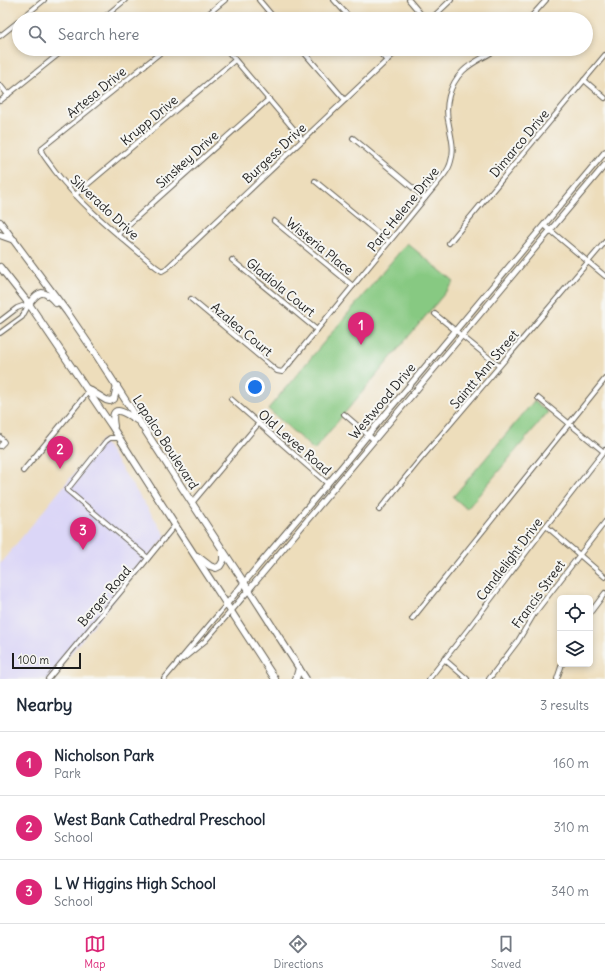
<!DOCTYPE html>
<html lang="en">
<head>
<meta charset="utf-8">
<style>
  :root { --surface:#fff; --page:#f6f6f7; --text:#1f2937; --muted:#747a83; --line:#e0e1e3; --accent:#db2777 }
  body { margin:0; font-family:Delius,sans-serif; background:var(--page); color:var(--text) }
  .controls { position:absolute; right:12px; bottom:12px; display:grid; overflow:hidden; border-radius:6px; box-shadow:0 2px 6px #0003 }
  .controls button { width:36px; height:36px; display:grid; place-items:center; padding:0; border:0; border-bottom:1px solid var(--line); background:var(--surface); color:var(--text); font:20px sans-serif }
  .scale { position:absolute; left:12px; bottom:10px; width:69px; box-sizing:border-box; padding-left:4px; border:2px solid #1c1c1c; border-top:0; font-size:11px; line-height:14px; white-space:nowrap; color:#1c1c1c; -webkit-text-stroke:3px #f6f6f2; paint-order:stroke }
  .you { position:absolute; left:255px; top:387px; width:14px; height:14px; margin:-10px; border:3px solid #fff; border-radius:50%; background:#1a73e8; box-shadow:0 0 0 6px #1a73e833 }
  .badge { display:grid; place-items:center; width:26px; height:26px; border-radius:50%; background:var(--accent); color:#fff; font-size:13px; font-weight:700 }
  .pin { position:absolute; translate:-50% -33px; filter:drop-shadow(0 1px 2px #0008) }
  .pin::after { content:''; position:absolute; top:21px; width:14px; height:12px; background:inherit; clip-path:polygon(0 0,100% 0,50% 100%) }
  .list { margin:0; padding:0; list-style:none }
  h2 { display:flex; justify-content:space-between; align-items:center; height:52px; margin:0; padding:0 16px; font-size:17px }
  h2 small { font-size:13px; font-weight:400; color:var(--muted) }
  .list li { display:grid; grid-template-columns:26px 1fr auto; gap:12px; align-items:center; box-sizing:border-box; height:64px; padding:0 16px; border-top:1px solid var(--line) }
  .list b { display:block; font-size:15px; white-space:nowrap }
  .list p { margin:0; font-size:13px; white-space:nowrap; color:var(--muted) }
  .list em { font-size:13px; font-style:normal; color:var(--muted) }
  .icon { flex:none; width:22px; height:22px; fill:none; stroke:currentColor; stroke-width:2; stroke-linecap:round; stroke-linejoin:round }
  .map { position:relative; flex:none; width:605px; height:679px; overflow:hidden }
  .search { position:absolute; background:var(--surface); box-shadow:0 2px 6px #0003; left:12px; right:12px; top:12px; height:44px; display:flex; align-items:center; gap:10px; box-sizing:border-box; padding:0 14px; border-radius:22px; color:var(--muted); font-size:15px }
  .sheet { height:244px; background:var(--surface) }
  nav { display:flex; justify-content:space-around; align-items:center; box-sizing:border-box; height:56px; border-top:1px solid var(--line); background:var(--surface); font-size:11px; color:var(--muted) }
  nav a { display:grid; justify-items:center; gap:2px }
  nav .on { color:var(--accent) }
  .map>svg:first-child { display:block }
  .built { fill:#dbd6f7 }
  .green { fill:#87c982; stroke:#52724f }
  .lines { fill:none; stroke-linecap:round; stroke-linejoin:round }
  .minor-casing { stroke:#656054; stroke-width:6 }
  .tertiary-casing { stroke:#656054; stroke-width:7 }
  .primary-casing { stroke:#656054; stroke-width:8 }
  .minor { stroke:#fff; stroke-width:4 }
  .tertiary { stroke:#fff; stroke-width:5 }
  .primary { stroke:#fff; stroke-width:6 }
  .labels { text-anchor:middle; stroke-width:4; stroke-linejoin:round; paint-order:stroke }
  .street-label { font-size:13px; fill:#1c1c1c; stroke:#f6f6f2 }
</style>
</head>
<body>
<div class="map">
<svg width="605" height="679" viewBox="0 0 605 679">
  <rect width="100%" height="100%" fill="#f6f6f2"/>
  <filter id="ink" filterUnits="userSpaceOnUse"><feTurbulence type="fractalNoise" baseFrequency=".025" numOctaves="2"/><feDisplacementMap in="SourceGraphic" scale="8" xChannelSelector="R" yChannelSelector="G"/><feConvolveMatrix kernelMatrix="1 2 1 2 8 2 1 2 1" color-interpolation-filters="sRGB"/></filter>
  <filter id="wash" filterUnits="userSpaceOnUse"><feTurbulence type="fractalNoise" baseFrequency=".012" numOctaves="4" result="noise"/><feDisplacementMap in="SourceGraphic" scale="16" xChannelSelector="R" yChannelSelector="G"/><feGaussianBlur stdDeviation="0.9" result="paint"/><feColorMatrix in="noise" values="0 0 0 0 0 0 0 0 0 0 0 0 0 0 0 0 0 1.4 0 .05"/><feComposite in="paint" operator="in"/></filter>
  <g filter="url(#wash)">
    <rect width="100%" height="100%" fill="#edddbb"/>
    <polygon class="built" points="102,439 166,536 50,679 0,679 0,564"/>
    <g class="green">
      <polygon points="407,243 454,282 314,450 268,409"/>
      <polygon points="534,401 548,412 467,509 453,497"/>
    </g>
  </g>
  <g filter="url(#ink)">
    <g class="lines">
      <g class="minor-casing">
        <g id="minor">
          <polyline points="259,0 275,19"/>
          <polyline points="334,0 351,19"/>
          <polyline points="409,0 425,19"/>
          <polyline points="21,19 44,0"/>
          <polyline points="102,19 125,0"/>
          <polyline points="202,19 225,0"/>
          <polyline points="431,19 451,0"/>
          <polyline points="529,19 546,0"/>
          <polyline points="0,36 19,21"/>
          <path d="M165 49 43 147 41 151C45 158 50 164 55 171 83 208 121 237 156 267L162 271 167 268 399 49"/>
          <polyline points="226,49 303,140"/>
          <polyline points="301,49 345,100"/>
          <polyline points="377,49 387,61"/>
          <polyline points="584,80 605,98"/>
          <polyline points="0,85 8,95"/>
          <polyline points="0,101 65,49"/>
          <polyline points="353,138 425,198"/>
          <polyline points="315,181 389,242"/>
          <polyline points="75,195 235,60"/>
          <polyline points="274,221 353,286"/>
          <polyline points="544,225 605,276"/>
          <polyline points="118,234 269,99"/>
          <polyline points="449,243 605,55"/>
          <polyline points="232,260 317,330"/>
          <path d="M191 299 277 371 282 372 284 370 444 175C447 171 450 166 451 161 455 149 451 137 449 125 444 106 449 85 463 71 473 61 486 57 497 49"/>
          <polyline points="435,314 499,366"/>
          <polyline points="0,321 17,308 28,304"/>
          <polyline points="0,333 22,317 29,304"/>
          <polyline points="538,398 604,452"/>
          <polyline points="231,399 328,484"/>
          <polyline points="344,414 374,440"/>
          <polyline points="0,437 4,442 0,446"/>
          <polyline points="119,438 110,438 106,441 67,490 148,558"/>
          <polyline points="23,471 88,392"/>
          <polyline points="192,503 259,423"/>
          <polyline points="379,510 418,462 605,242"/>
          <polyline points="546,526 605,577"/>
          <polyline points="590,613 605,593"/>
          <polyline points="412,619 605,379"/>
          <polyline points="183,659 205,641 231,611"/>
          <polyline points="444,659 467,679"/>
          <polyline points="48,679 127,584 175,525"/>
          <polyline points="164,679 226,605"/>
          <polyline points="429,679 469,628 546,526 605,450"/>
          <polyline points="489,679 518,641 534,614 605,522"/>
          <polyline points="557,679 562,664"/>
        </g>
      </g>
      <g class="tertiary-casing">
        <g id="tertiary">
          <path d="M226 605C272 547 322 492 368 435L605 152"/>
          <polyline points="231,611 605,165"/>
        </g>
      </g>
      <g class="primary-casing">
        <g id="primary">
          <polyline points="0,222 67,312 95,353 192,503 249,590 306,679"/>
          <polyline points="0,235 14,240"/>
          <polyline points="0,267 29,304 111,425 175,525 275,679"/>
          <path d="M29 304C39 290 44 289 56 303"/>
          <polyline points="88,389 106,400 110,401 114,399 117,386"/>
          <path d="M114 426C109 400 127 414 138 421"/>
          <polyline points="197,556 210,566 216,568 220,566 223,561 223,552"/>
          <polyline points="296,679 299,668"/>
        </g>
      </g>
      <use href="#minor" class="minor"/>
      <use href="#tertiary" class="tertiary"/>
      <use href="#primary" class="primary"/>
    </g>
  </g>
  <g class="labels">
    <g class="street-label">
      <text transform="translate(96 92) rotate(-39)" y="5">Artesa Drive</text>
      <text transform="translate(149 120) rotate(-40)" y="5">Krupp Drive</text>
      <text transform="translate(519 143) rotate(-50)" y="5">Dimarco Drive</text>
      <text transform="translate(274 153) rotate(-43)" y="5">Burgess Drive</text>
      <text transform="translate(187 159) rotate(-42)" y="5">Sinskey Drive</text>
      <text transform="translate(105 207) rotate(43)" y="5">Silverado Drive</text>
      <text transform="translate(403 209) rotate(-51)" y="5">Parc Helene Drive</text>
      <text transform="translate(320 246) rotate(39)" y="5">Wisteria Place</text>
      <text transform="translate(281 287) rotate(39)" y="5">Gladiola Court</text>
      <text transform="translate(242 329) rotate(40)" y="5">Azalea Court</text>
      <text transform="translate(484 369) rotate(-50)" y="5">Saintt Ann Street</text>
      <text transform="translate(382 401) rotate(-50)" y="5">Westwood Drive</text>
      <text transform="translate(166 442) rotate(57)" y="5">Lapalco Boulevard</text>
      <text transform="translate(295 442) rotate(41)" y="5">Old Levee Road</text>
      <text transform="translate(509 559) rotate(-53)" y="5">Candlelight Drive</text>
      <text transform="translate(538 594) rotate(-54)" y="5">Francis Street</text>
      <text transform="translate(104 596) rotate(-50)" y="5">Berger Road</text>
    </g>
  </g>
</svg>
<div class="controls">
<button><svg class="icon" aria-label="locate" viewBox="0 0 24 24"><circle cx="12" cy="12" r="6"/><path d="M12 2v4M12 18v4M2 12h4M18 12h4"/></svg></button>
<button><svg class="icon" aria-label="layers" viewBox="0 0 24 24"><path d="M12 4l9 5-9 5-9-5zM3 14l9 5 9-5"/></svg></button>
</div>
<div class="scale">100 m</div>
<div class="you"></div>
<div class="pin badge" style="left:361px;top:345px">1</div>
<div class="pin badge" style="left:60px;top:469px">2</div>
<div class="pin badge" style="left:83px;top:550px">3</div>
<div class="search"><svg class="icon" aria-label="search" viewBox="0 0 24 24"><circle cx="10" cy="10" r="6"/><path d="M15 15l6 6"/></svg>Search here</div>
</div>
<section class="sheet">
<h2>Nearby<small>3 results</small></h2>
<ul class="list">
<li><span class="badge">1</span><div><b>Nicholson Park</b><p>Park</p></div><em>160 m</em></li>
<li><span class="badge">2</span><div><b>West Bank Cathedral Preschool</b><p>School</p></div><em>310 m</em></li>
<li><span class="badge">3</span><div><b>L W Higgins High School</b><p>School</p></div><em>340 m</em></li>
</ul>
</section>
<nav>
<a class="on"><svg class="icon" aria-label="map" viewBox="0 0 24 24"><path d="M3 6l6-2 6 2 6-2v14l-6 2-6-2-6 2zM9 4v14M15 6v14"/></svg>Map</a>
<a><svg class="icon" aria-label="directions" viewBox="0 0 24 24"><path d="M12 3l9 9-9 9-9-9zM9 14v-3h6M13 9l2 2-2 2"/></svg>Directions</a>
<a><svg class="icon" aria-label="saved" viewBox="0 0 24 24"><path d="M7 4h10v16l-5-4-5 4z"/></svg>Saved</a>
</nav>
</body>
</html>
